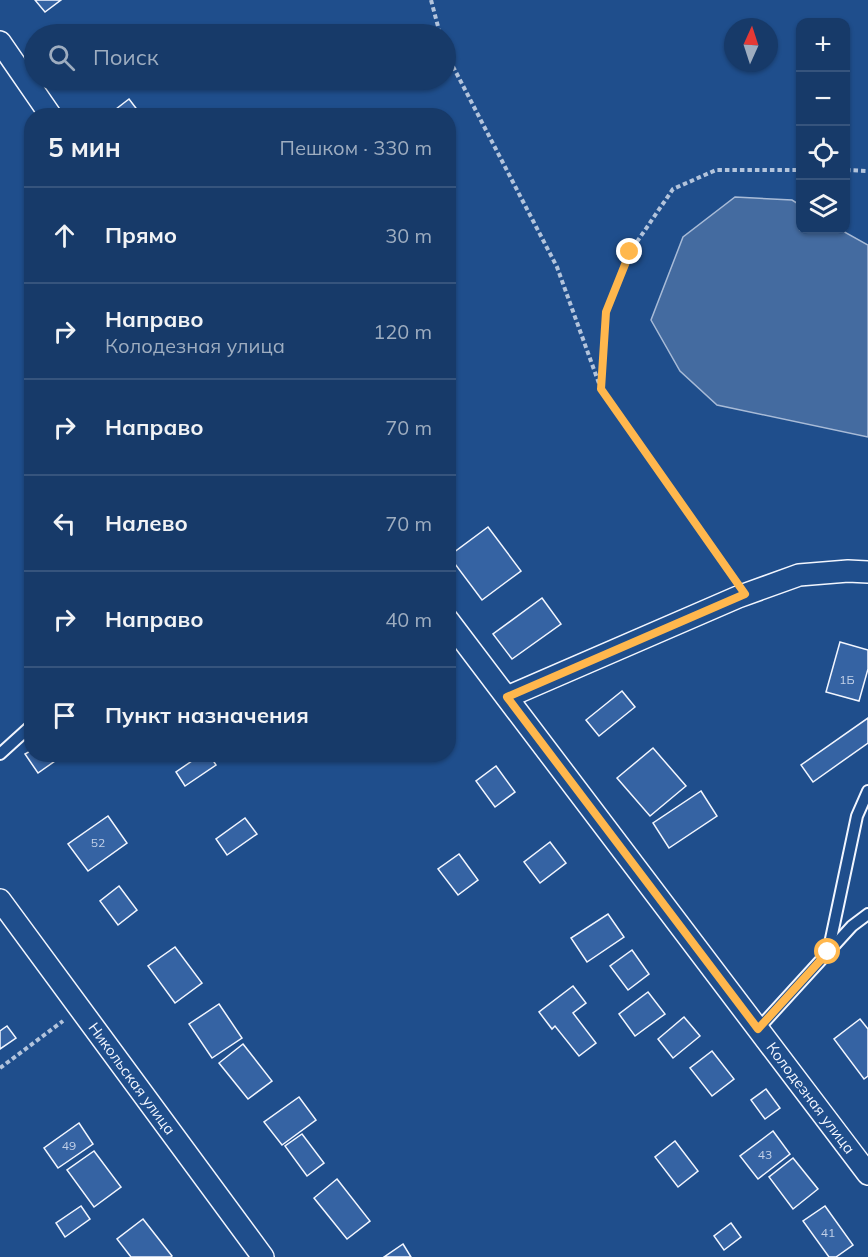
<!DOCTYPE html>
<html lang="ru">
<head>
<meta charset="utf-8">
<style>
  :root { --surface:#173a69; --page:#244571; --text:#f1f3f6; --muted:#9eadc0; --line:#36547d }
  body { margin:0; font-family:Mulish,sans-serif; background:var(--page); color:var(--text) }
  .controls { position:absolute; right:18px; top:18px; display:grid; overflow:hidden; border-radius:12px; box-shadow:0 2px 4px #0004 }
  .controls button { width:54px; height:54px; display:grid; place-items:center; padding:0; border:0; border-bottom:2px solid var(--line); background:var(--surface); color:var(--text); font:30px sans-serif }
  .compass { position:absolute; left:724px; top:18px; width:54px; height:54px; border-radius:50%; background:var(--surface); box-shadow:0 2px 4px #0004; rotate:3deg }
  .stop { position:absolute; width:18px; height:18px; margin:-14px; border:4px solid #ffb74d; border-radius:50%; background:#fff }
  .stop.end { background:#ffb74d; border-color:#fff; box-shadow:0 2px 6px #0008 }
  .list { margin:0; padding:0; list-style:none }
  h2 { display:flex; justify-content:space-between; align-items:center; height:78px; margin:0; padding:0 24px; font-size:26px }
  h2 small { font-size:20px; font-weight:400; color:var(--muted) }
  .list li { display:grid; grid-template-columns:39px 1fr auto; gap:18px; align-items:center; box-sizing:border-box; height:96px; padding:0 24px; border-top:2px solid var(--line) }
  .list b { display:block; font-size:22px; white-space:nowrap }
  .list p { margin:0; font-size:20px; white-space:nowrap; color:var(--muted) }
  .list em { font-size:20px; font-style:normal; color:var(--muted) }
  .icon { flex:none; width:33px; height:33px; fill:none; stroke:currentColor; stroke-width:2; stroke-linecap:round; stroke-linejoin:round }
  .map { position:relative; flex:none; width:868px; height:1257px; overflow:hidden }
  .search { position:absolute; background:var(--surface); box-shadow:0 2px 4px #0004; left:24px; top:24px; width:432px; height:66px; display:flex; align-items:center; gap:15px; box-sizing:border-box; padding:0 21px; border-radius:33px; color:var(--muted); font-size:22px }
  .panel { position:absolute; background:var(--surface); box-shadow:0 2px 4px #0004; left:24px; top:108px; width:432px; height:654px; border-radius:24px }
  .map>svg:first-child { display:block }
  .water { fill:#446ba0; stroke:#a8bbd7; stroke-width:1.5 }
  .building { fill:#3563a3; stroke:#f2f6ff; stroke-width:1.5 }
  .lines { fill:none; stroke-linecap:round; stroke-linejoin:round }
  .service-casing { stroke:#f2f6ff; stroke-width:14 }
  .minor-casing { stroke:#f2f6ff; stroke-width:24 }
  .path { stroke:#b3c4dc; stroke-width:4; stroke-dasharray:4.5 3; stroke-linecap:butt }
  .service { stroke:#1f4e8c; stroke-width:10 }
  .minor { stroke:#1f4e8c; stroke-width:21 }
  .route { stroke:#ffb74d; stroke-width:8 }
  .labels { text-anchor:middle; stroke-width:4.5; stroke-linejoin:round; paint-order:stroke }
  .number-label { font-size:12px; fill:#c3d1e8 }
  .street-label { font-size:15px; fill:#f2f6ff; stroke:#1f4e8c }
</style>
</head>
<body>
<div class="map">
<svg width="868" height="1257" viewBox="0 0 868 1257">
  <rect width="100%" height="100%" fill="#1f4e8c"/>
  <polygon class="water" points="735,197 792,200 800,205 800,230 841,230 868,245 868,437 717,405 680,371 651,320 683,237"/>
  <g class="building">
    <polygon points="35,0 61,0 45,12"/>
    <polygon points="129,99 142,116 107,116"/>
    <polygon points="488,527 521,571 482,600 449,556"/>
    <polygon points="542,598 561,624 512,659 493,634"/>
    <polygon points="840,642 868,650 868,669 859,701 826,692"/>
    <polygon points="622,691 635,707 599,736 586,720"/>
    <polygon points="868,718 868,743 813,782 801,765"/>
    <polygon points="653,748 686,786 650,816 617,778"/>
    <polygon points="32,750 32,754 65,754 38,773 25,754"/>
    <polygon points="202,754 209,754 216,765 185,786 176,772"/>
    <polygon points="496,766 515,792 495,807 476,781"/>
    <polygon points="701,791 717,816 669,848 653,823"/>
    <polygon points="108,816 127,843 88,871 68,844"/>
    <polygon points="245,818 257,834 227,855 216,839"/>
    <polygon points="550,842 566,863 540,883 524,862"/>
    <polygon points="459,854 478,880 458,895 438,869"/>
    <polygon points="119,886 137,910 118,925 100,901"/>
    <polygon points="608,914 624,937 587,962 571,938"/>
    <polygon points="175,947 202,983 175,1003 148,966"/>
    <polygon points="632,950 649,974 628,990 610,966"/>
    <polygon points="573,986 586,1003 573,1013 596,1043 579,1056 555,1026 552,1029 539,1012"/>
    <polygon points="648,992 665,1014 635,1036 619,1014"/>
    <polygon points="219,1004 242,1038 212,1058 189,1024"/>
    <polygon points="684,1017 700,1036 673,1058 658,1039"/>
    <polygon points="860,1019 868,1029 868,1076 864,1079 834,1039"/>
    <polygon points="7,1026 16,1038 0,1049 0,1031"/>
    <polygon points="243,1044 272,1081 248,1099 219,1063"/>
    <polygon points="712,1051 734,1079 712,1096 690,1068"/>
    <polygon points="766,1089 780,1108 765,1119 751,1100"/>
    <polygon points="299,1097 316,1120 282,1145 264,1122"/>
    <polygon points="79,1123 93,1144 58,1168 44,1148"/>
    <polygon points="773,1131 790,1154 758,1179 740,1156"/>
    <polygon points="302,1134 324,1163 307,1176 285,1146"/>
    <polygon points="675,1141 698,1171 678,1187 655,1157"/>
    <polygon points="94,1151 121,1187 94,1207 67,1170"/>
    <polygon points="793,1158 818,1189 793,1209 769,1177"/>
    <polygon points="337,1179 370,1221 347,1239 314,1198"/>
    <polygon points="81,1206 90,1219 65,1237 56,1223"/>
    <polygon points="825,1206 853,1245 836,1257 829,1257 803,1221"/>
    <polygon points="143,1219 172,1256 171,1257 131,1257 117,1239"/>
    <polygon points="731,1223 741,1237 724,1250 714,1236"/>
    <polygon points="403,1244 411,1257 384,1257"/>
  </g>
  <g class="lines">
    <g class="service-casing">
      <g id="service">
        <polyline points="0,754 32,725"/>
        <polyline points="828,953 857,816 868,791"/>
        <polyline points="758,1029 852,926 868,914"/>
      </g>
    </g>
    <g class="minor-casing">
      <g id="minor">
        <polyline points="0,42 51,116"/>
        <path id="s1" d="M448 620 868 1174"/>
        <polyline points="507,697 738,597 799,575 848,571 868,572"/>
        <path id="s2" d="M0 900 263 1257"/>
      </g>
    </g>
    <g class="path">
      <polyline points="431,0 440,34"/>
      <polyline points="446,53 557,267 601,389 733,576"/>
      <polyline points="846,170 868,171"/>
      <polyline points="601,385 606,312 630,252 673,189 716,170 800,170"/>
      <polyline points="0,1068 63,1021"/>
    </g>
    <use href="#service" class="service"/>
    <use href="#minor" class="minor"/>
  </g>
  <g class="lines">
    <polyline class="route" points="630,252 606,312 601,389 745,594 507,697 758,1029 828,952"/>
  </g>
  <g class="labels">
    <g class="number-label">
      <text x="847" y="684">1Б</text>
      <text x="98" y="847">52</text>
      <text x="69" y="1150">49</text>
      <text x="765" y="1159">43</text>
      <text x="828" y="1237">41</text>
    </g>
    <g class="street-label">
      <text dy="5" stroke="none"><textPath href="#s2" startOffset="222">Никольская улица</textPath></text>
      <text dy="5" stroke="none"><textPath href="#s1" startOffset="600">Колодезная улица</textPath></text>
    </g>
  </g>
</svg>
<div class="controls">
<button>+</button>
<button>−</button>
<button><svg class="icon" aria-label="locate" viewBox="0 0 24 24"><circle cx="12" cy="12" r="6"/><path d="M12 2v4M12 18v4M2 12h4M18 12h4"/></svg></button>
<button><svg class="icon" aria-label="layers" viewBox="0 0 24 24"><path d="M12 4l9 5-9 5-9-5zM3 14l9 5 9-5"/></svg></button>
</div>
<svg class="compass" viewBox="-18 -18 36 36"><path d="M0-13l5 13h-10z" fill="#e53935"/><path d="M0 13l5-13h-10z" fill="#9eadc0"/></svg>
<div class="stop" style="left:828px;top:952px"></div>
<div class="stop end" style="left:630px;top:252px"></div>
<div class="search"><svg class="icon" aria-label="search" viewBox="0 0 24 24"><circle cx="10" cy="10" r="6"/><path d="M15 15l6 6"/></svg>Поиск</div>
<section class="panel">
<h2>5 мин<small>Пешком · 330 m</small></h2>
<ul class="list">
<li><svg class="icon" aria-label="ahead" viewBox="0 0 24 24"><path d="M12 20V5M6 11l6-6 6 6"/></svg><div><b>Прямо</b></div><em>30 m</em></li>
<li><svg class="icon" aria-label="right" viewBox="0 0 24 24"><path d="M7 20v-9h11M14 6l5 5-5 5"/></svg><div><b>Направо</b><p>Колодезная улица</p></div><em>120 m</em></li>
<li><svg class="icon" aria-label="right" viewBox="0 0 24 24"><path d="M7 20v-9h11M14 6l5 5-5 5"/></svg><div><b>Направо</b></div><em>70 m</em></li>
<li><svg class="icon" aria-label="left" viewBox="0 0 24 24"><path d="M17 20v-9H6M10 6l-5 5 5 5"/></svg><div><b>Налево</b></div><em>70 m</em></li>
<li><svg class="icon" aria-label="right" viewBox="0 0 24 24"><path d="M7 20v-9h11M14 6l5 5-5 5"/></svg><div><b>Направо</b></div><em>40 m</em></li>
<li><svg class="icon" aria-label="arrive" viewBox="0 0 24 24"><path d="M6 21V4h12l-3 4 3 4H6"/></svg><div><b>Пункт назначения</b></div></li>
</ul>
</section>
</div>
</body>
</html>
